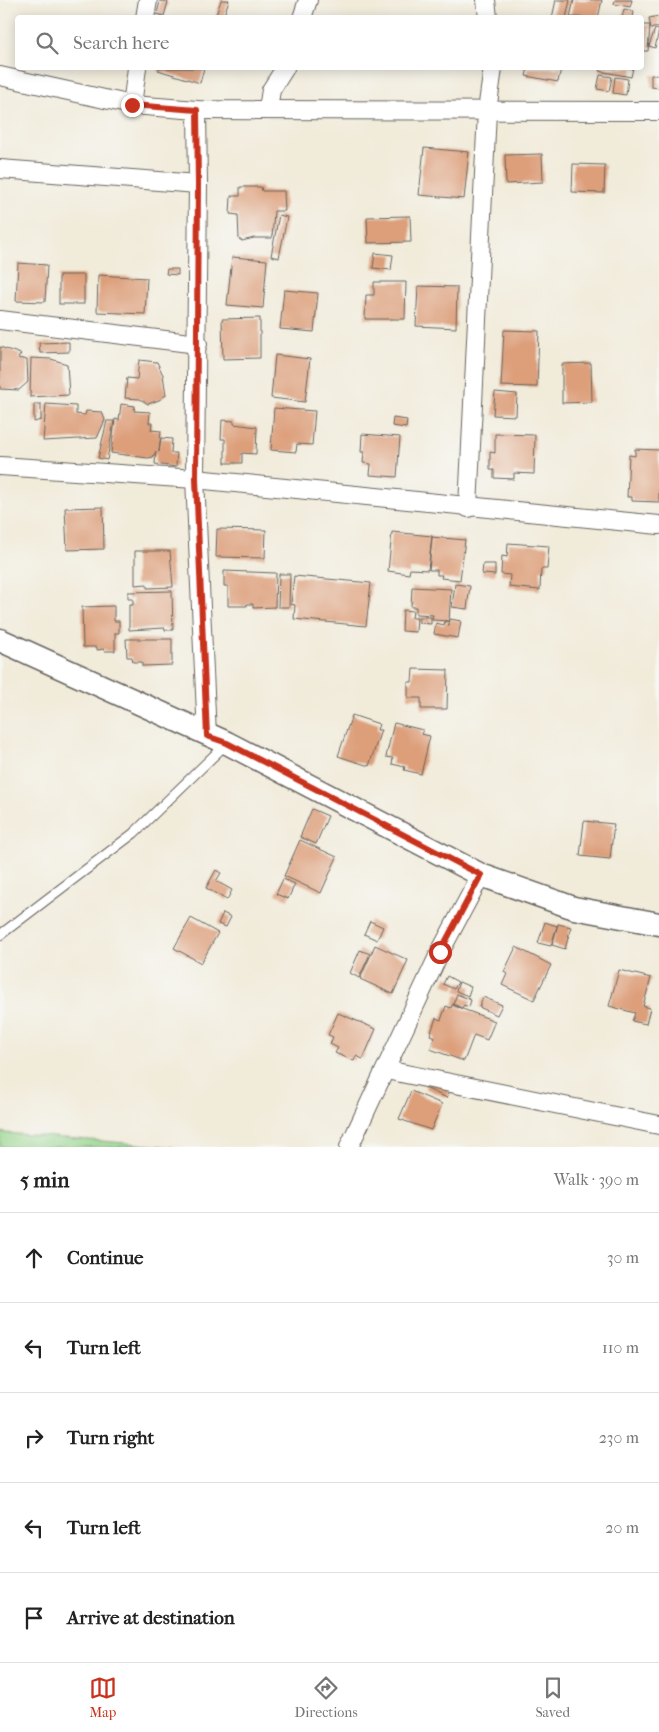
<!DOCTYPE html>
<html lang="en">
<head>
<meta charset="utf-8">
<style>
  :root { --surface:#fff; --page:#f6f6f6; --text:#222; --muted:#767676; --line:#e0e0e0; --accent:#c8321e }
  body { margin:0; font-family:"IM FELL French Canon",serif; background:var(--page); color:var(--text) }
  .stop { position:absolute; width:15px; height:15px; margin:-11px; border:4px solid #c8321e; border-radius:50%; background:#fff }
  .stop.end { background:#c8321e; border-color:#fff; box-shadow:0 1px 5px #0008 }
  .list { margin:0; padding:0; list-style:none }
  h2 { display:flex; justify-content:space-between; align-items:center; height:65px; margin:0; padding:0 20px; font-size:21px }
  h2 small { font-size:16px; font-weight:400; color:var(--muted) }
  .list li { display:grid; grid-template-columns:32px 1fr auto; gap:15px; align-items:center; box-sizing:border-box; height:90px; padding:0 20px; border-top:1px solid var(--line) }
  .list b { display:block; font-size:19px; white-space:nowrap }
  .list em { font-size:16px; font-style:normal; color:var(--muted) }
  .icon { flex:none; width:28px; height:28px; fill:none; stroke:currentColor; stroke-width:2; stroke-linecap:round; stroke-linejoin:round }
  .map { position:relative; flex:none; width:659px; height:1147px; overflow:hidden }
  .search { position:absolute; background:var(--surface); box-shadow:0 2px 12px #0003; left:15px; right:15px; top:15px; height:55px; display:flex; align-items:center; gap:12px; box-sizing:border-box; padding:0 18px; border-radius:5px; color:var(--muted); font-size:19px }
  .sheet { height:515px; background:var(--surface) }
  nav { display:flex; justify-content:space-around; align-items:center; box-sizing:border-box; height:70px; border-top:1px solid var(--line); background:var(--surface); font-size:14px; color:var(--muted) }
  nav a { display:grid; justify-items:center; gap:2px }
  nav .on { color:var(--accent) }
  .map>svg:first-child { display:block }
  .green { fill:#94d48b; stroke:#587854 }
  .building { fill:#dd9f7a }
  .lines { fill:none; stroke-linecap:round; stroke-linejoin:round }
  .service-casing { stroke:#67645e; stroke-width:11 }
  .minor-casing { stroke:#67645e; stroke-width:20 }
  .tertiary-casing { stroke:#67645e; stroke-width:25 }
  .service { stroke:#fff; stroke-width:9 }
  .minor { stroke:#fff; stroke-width:18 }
  .tertiary { stroke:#fff; stroke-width:22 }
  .route { stroke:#c8321e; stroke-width:6 }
</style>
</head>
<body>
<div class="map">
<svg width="659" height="1147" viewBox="0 0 659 1147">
  <rect width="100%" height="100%" fill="#f6f6f2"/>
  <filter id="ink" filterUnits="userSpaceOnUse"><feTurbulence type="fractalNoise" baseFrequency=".02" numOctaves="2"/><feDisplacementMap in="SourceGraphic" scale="10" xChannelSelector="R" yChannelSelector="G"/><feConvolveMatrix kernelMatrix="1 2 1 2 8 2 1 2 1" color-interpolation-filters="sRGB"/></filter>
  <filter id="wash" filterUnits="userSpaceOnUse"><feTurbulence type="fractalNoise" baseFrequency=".0096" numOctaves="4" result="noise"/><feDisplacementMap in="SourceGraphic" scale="20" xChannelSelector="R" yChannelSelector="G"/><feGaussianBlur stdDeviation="1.12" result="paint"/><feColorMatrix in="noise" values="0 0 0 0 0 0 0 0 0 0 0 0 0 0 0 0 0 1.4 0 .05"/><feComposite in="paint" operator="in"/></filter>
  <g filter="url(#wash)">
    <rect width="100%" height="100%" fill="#f1ebda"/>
    <polygon class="green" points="0,1132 6,1133 173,1147 0,1147"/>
    <g id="blocks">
      <g class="building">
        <polygon points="221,0 229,0 223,18 215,18"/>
        <polygon points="556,0 570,0 566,18 552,18"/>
        <polygon points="574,0 602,0 598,18 570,17"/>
        <polygon points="615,0 632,0 630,7 614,4"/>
        <polygon points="160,1 168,2 164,16 157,14"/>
        <polygon points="624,9 634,11 633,18 622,18"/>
        <polygon points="659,16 659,26 651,29 649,18"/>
        <polygon points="642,25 650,25 648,51 642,51"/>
        <polygon points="655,29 659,30 655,48 649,46"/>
        <polygon points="159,68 204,68 200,83 158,70"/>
        <polygon points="528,68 561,68 558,82 526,76"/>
        <polygon points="600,68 633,68 631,77 599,71"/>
        <polygon points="600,75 612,77 609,91 597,89"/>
        <polygon points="651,75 659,75 659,88 651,87"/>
        <polygon points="615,77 628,79 626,95 613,93"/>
        <polygon points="424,148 469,152 464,199 419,195"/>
        <polygon points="542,154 543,182 506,184 505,155"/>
        <polygon points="573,164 605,165 604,193 572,192"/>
        <polygon points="240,187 261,187 262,191 284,191 285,211 274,211 272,238 254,238 242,241 239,239 238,215 230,214 231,196 240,196"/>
        <polygon points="279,215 287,217 279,258 271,256"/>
        <polygon points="410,216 411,242 368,243 367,217"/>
        <polygon points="375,253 393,255 391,270 373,268"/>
        <polygon points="232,257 267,260 263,308 227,305"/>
        <polygon points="18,263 47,265 45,302 16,301"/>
        <polygon points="167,269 178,269 178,275 166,274"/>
        <rect x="59" y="275" width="25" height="29"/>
        <polygon points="98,275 147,278 145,314 97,312"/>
        <polygon points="374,282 406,282 405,319 365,319 366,295 374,295"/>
        <polygon points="418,286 457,287 456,328 416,326"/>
        <polygon points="284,290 318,293 314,332 280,329"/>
        <polygon points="260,318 260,358 223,359 222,319"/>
        <polygon points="504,330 539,331 537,387 501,386"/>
        <polygon points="69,342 69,352 40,353 39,343"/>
        <polygon points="0,347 21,354 18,358 27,360 28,382 19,390 0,389"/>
        <polygon points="275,355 310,359 305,402 271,398"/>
        <polygon points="31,358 51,359 67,364 69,395 30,397"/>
        <polygon points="139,360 157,362 163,375 166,395 159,400 148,404 140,399 125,398 127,378 137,379"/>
        <polygon points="591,363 592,402 562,403 562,364"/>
        <polygon points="495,392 517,394 516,416 493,415"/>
        <polygon points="34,404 41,404 41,420 34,422"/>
        <polygon points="46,404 76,406 76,414 85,415 86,411 102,412 105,420 97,438 43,441"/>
        <polygon points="121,404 135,406 134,411 150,412 149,423 152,423 151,430 161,431 159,452 161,438 172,439 171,453 177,453 176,467 155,464 156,451 153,457 148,458 111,453 115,419 119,420"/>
        <polygon points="274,408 315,411 312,445 297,444 296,452 271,450"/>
        <polygon points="393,418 407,420 406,428 392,426"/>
        <polygon points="222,420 234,421 234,424 257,427 256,454 242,453 242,463 225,463 225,439 221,439"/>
        <polygon points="107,421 114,421 107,460 98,458"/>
        <polygon points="362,434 400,437 397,477 370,475 371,464 363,463 364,452 361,452"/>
        <polygon points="495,434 535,435 534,474 514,473 514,479 494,478 494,470 490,470 490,452 495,453"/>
        <polygon points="635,449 659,450 659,502 632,501 632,497 627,497 629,455 635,456"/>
        <polygon points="103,507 104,549 67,550 65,508"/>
        <polygon points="217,529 266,530 265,558 216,557"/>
        <polygon points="392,532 432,536 428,570 410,569 409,574 388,571"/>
        <polygon points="432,537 465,540 460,580 441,578 442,575 437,575 437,570 429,570"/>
        <polygon points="508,543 549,546 547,569 541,569 540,590 509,587 510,575 501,574 502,556 507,557"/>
        <polygon points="135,551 170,551 173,587 147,588 147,584 135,585"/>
        <polygon points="483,564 495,564 495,575 482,574"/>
        <polygon points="224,571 276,573 275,607 253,608 253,604 247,604 247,606 228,606 228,586 224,586"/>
        <polygon points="279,574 290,574 289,607 278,607"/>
        <polygon points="294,576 371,583 366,626 294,619 295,605 291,604"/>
        <polygon points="455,584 470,586 467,609 452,607"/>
        <polygon points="412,587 451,589 449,621 432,620 433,615 416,614 416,607 411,607"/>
        <polygon points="172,591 173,630 165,630 165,628 129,630 129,605 133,605 133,599 128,599 128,592"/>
        <polygon points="114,606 114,621 119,621 119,633 115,633 115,651 104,651 104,649 97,650 97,647 83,647 82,607"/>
        <polygon points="403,610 413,611 412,618 417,618 416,632 402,631"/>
        <polygon points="419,617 431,617 431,624 419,623"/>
        <polygon points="450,619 461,621 458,638 434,634 436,623 444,625 445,621 449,622 449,626"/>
        <polygon points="126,639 172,639 172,665 142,666 142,662 133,662 132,657 127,657"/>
        <polygon points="413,669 448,670 447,709 421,709 421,698 408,698 408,682 412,682"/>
        <polygon points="352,715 379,724 377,730 381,730 369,766 338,756"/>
        <polygon points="394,723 423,730 421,734 430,736 421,774 404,770 405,767 392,764 393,758 386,757"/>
        <polygon points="312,809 328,816 316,844 300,837"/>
        <polygon points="584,821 614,824 610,859 580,856"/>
        <polygon points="300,840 337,857 321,893 284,876"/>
        <polygon points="216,870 221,873 216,881 232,890 227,900 206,888"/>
        <polygon points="283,879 295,884 288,899 276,894"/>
        <polygon points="223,913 231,917 226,927 218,924"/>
        <polygon points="191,918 218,933 201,963 174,948"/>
        <polygon points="370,921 383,927 377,940 364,934"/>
        <polygon points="545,922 557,926 551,946 538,943"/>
        <polygon points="558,924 571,927 565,949 552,945"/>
        <polygon points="375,945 408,960 393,994 360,979"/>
        <polygon points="516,947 551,965 534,1000 502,985 507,974 504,972"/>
        <polygon points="360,950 370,954 359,978 350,973"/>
        <polygon points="619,970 651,978 643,1006 650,1008 646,1024 632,1021 635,1013 609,1006"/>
        <polygon points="447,976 458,982 454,989 443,984"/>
        <polygon points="459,982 471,987 468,996 456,991"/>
        <polygon points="457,994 471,1000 469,1007 464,1005 462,1008 453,1004"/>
        <polygon points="483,997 502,1005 497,1015 479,1007"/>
        <polygon points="452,1005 495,1021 487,1040 474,1035 464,1061 430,1049 435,1037 430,1035 436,1018 441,1020 446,1006 451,1008"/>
        <polygon points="338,1013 376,1029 363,1059 356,1056 354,1061 335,1053 338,1048 330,1044 333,1037 328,1035"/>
        <polygon points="429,1080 450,1090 447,1098 425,1088"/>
        <polygon points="411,1091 442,1104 431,1130 399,1119"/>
      </g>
    </g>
  </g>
  <g filter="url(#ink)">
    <use href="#blocks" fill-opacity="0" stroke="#67645e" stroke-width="1"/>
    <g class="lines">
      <g class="service-casing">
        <polyline id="service" points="0,935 134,833 227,743"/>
      </g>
      <g class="minor-casing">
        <g id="minor">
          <polyline points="486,0 488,18"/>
          <polyline points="145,18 148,0"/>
          <polyline points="302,18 308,0"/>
          <polyline points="0,76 132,105 197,110 659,111"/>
          <polyline points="132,105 137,68"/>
          <polyline points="268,109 271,90 285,68"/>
          <polyline points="197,110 198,184 195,479 207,735"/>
          <polyline points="0,169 198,184"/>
          <polyline points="0,320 198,344"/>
          <polyline points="0,466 195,479 659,525"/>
          <polyline points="468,508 487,111 493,68"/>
          <polyline points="386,1070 659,1125"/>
          <polyline points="349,1147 440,952 481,875"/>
        </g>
      </g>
      <g class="tertiary-casing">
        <polyline id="tertiary" points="0,640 227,743 481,875 574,908 659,924"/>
      </g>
      <use href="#service" class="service"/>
      <use href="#minor" class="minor"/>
      <use href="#tertiary" class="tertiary"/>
    </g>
  </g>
  <g class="lines" filter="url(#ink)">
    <polyline class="route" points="132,105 197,110 198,184 196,479 207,736 227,743 481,875 440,952"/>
  </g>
</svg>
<div class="stop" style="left:440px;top:952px"></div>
<div class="stop end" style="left:132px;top:105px"></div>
<div class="search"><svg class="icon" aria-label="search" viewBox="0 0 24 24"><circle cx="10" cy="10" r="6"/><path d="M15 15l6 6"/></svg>Search here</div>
</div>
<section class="sheet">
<h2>5 min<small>Walk · 390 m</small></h2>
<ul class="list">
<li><svg class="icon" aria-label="ahead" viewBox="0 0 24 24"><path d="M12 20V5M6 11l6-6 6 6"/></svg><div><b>Continue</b></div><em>30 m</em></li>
<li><svg class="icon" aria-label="left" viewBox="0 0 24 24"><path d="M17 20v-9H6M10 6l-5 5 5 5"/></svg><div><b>Turn left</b></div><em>110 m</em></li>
<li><svg class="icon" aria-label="right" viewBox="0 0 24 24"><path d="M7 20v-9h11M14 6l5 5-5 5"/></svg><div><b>Turn right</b></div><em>230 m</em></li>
<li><svg class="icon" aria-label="left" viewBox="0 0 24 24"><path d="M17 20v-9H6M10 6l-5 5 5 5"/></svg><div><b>Turn left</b></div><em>20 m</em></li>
<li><svg class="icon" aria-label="arrive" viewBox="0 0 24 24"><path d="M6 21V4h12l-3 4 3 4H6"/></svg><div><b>Arrive at destination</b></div></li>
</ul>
</section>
<nav>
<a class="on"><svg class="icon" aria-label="map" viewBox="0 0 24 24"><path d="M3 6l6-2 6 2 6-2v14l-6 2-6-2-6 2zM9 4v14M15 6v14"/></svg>Map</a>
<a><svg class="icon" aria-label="directions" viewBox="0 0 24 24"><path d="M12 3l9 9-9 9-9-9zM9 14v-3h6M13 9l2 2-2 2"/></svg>Directions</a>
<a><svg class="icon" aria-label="saved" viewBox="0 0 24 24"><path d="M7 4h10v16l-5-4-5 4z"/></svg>Saved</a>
</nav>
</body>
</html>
